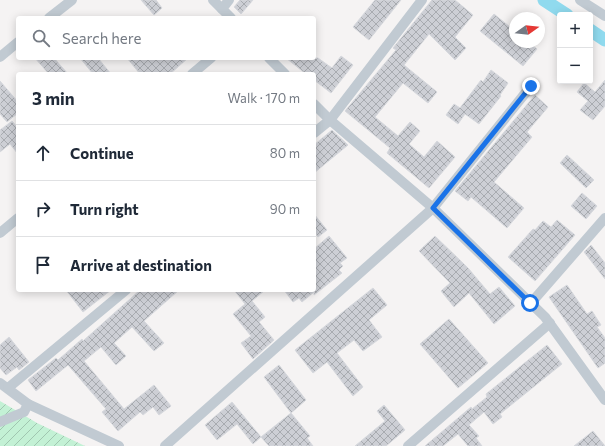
<!DOCTYPE html>
<html lang="en">
<head>
<meta charset="utf-8">
<style>
  :root { --surface:#fff; --page:#f2f2f3; --text:#1f2937; --muted:#747a83; --line:#e0e1e3 }
  body { margin:0; font-family:Commissioner,sans-serif; background:var(--page); color:var(--text) }
  .controls { position:absolute; right:12px; top:12px; display:grid; overflow:hidden; border-radius:4px; box-shadow:0 2px 10px #0003 }
  .controls button { width:36px; height:36px; display:grid; place-items:center; padding:0; border:0; border-bottom:1px solid var(--line); background:var(--surface); color:var(--text); font:20px sans-serif }
  .compass { position:absolute; left:509px; top:12px; width:36px; height:36px; border-radius:50%; background:var(--surface); box-shadow:0 2px 10px #0003; rotate:75deg }
  .stop { position:absolute; width:12px; height:12px; margin:-9px; border:3px solid #1a73e8; border-radius:50%; background:#fff }
  .stop.end { background:#1a73e8; border-color:#fff; box-shadow:0 1px 4px #0008 }
  .list { margin:0; padding:0; list-style:none }
  h2 { display:flex; justify-content:space-between; align-items:center; height:52px; margin:0; padding:0 16px; font-size:17px }
  h2 small { font-size:13px; font-weight:400; color:var(--muted) }
  .list li { display:grid; grid-template-columns:26px 1fr auto; gap:12px; align-items:center; box-sizing:border-box; height:56px; padding:0 16px; border-top:1px solid var(--line) }
  .list b { display:block; font-size:15px; white-space:nowrap }
  .list em { font-size:13px; font-style:normal; color:var(--muted) }
  .icon { flex:none; width:22px; height:22px; fill:none; stroke:currentColor; stroke-width:2; stroke-linecap:round; stroke-linejoin:round }
  .map { position:relative; flex:none; width:605px; height:446px; overflow:hidden }
  .search { position:absolute; background:var(--surface); box-shadow:0 2px 10px #0003; left:16px; top:16px; width:300px; height:44px; display:flex; align-items:center; gap:10px; box-sizing:border-box; padding:0 14px; border-radius:4px; color:var(--muted); font-size:15px }
  .panel { position:absolute; background:var(--surface); box-shadow:0 2px 10px #0003; left:16px; top:72px; width:300px; height:220px; border-radius:4px }
  .map>svg:first-child { display:block }
  .garden { fill:url(#garden-furrows) }
  .lines { fill:none; stroke-linecap:round; stroke-linejoin:round }
  .canal { stroke:#90daee; stroke-width:13 }
  .building { fill:url(#building-cross-hatch); stroke:#d7d9de }
  .street { stroke:#c1cad2; stroke-width:10 }
  .route { stroke:#1a73e8; stroke-width:5 }
</style>
</head>
<body>
<div class="map">
<svg width="605" height="446" viewBox="0 0 605 446">
  <defs>
    <pattern id="garden-furrows" width="10" height="10" patternUnits="userSpaceOnUse"><rect width="10" height="10" fill="#c3f1d5"/><path d="M-1 1l2-2M0 10L10 0M9 11l2-2" fill="none" stroke="#a0c6b0"/></pattern>
    <pattern id="building-cross-hatch" width="8" height="8" patternUnits="userSpaceOnUse"><rect width="8" height="8" fill="#cdcfd5"/><path d="M0 0l8 8M0 8l8-8" fill="none" stroke="#a8abb0"/></pattern>
  </defs>
  <rect width="100%" height="100%" fill="#f5f3f3"/>
  <polygon class="garden" points="0,401 37,423 85,446 0,446"/>
  <g class="lines">
    <g class="canal">
      <polyline points="544,0 567,15"/>
      <polyline points="590,30 605,40"/>
    </g>
  </g>
  <g class="building">
    <polygon points="141,0 156,0 162,8 154,15"/>
    <polygon points="240,0 253,0 241,14 234,7"/>
    <polygon points="375,0 401,0 369,40 353,27"/>
    <polygon points="432,0 455,0 473,15 455,37 466,48 455,60 429,34 404,65 437,92 428,103 403,83 375,117 398,136 410,122 420,131 409,144 424,157 437,141 455,157 429,188 387,153 390,148 345,111 396,50 393,48"/>
    <polygon points="494,14 515,31 515,42 528,42 537,49 523,66 480,31"/>
    <polygon points="341,56 353,65 331,93 314,80 314,74 306,74 286,58 318,58 332,68"/>
    <polygon points="35,58 54,58 68,74 49,74"/>
    <polygon points="80,58 98,58 111,74 93,74"/>
    <polygon points="127,58 188,58 170,74 140,74"/>
    <polygon points="491,70 508,83 500,95 501,96 479,124 465,114 458,124 446,115 454,104 460,108 481,80 483,82"/>
    <polygon points="605,80 605,106 593,120 580,110 588,101 577,92 584,83 595,92"/>
    <polygon points="0,81 18,102 18,113 7,122 0,114"/>
    <polygon points="535,95 548,107 527,132 532,137 494,182 524,208 507,228 471,197 468,201 455,191"/>
    <polygon points="12,121 18,128 18,154 10,144 0,152 0,130"/>
    <polygon points="332,130 348,145 314,173 314,145"/>
    <polygon points="567,155 594,180 586,188 560,163"/>
    <polygon points="582,193 597,206 586,219 571,206"/>
    <polygon points="314,214 327,230 318,237 314,232"/>
    <polygon points="557,220 575,235 535,281 508,257 533,229 535,230 543,221 551,227"/>
    <polygon points="329,236 347,258 340,263 343,266 339,270 342,273 314,295 314,292 302,302 299,298 293,302 284,290 314,290 314,249"/>
    <polygon points="435,236 468,268 490,294 499,287 515,306 494,324 469,293 454,307 441,291 450,283 419,251"/>
    <polygon points="591,245 605,263 605,279 584,252"/>
    <polygon points="567,285 587,314 592,311 601,325 597,327 605,338 605,363 598,368 549,297"/>
    <polygon points="373,288 387,305 369,320 382,337 363,351 354,340 337,353 363,387 353,396 327,362 313,373 295,350"/>
    <polygon points="66,290 111,290 83,312"/>
    <polygon points="140,290 179,290 144,321 164,343 154,351 132,327 114,343 126,356 116,365 101,347 84,361 124,409 154,385 171,406 159,415 153,407 143,415 140,412 118,431 102,412 106,409 68,365 36,391 28,380 56,358 58,360 82,339 83,341"/>
    <polygon points="234,290 265,290 252,301 265,317 259,322 274,340 253,359 241,343 251,336 233,314 245,304"/>
    <polygon points="449,319 488,363 458,388 420,344"/>
    <polygon points="9,337 29,362 19,370 17,367 6,375 0,368 0,345"/>
    <polygon points="547,345 562,364 500,414 502,417 493,424 484,412 469,425 479,436 476,438 482,446 468,446 458,434 443,446 425,446 471,407 472,409 487,397 486,394"/>
    <polygon points="279,365 306,400 291,413 264,377"/>
    <polygon points="232,402 261,437 253,444 237,424 217,440 205,425"/>
    <polygon points="384,405 405,430 386,446 355,446 385,421 377,411"/>
    <polygon points="291,413 310,436 307,438 313,446 269,446 261,437"/>
    <polygon points="593,431 605,446 574,446"/>
  </g>
  <g class="lines">
    <g class="street">
      <polyline points="213,0 222,9"/>
      <polyline points="229,0 222,9 231,18"/>
      <polyline points="580,0 605,16"/>
      <polyline points="49,18 72,0"/>
      <polyline points="0,57 18,42"/>
      <polyline points="269,58 285,74"/>
      <polyline points="192,74 211,58"/>
      <polyline points="314,104 330,120 433,208 545,317 605,400"/>
      <polyline points="314,133 330,120 422,0"/>
      <polyline points="0,233 18,218"/>
      <polyline points="531,303 605,218"/>
      <polyline points="0,383 28,404 119,446"/>
      <polyline points="8,388 126,290"/>
      <polyline points="0,422 24,412 28,404"/>
      <polyline points="165,446 433,208 531,86"/>
      <polyline points="408,446 550,323"/>
    </g>
  </g>
  <g class="lines">
    <polyline class="route" points="530,303 433,208 531,86"/>
  </g>
</svg>
<div class="controls">
<button>+</button>
<button>−</button>
</div>
<svg class="compass" viewBox="-18 -18 36 36"><path d="M0-13l5 13h-10z" fill="#e53935"/><path d="M0 13l5-13h-10z" fill="#747a83"/></svg>
<div class="stop" style="left:530px;top:303px"></div>
<div class="stop end" style="left:531px;top:86px"></div>
<div class="search"><svg class="icon" aria-label="search" viewBox="0 0 24 24"><circle cx="10" cy="10" r="6"/><path d="M15 15l6 6"/></svg>Search here</div>
<section class="panel">
<h2>3 min<small>Walk · 170 m</small></h2>
<ul class="list">
<li><svg class="icon" aria-label="ahead" viewBox="0 0 24 24"><path d="M12 20V5M6 11l6-6 6 6"/></svg><div><b>Continue</b></div><em>80 m</em></li>
<li><svg class="icon" aria-label="right" viewBox="0 0 24 24"><path d="M7 20v-9h11M14 6l5 5-5 5"/></svg><div><b>Turn right</b></div><em>90 m</em></li>
<li><svg class="icon" aria-label="arrive" viewBox="0 0 24 24"><path d="M6 21V4h12l-3 4 3 4H6"/></svg><div><b>Arrive at destination</b></div></li>
</ul>
</section>
</div>
</body>
</html>
